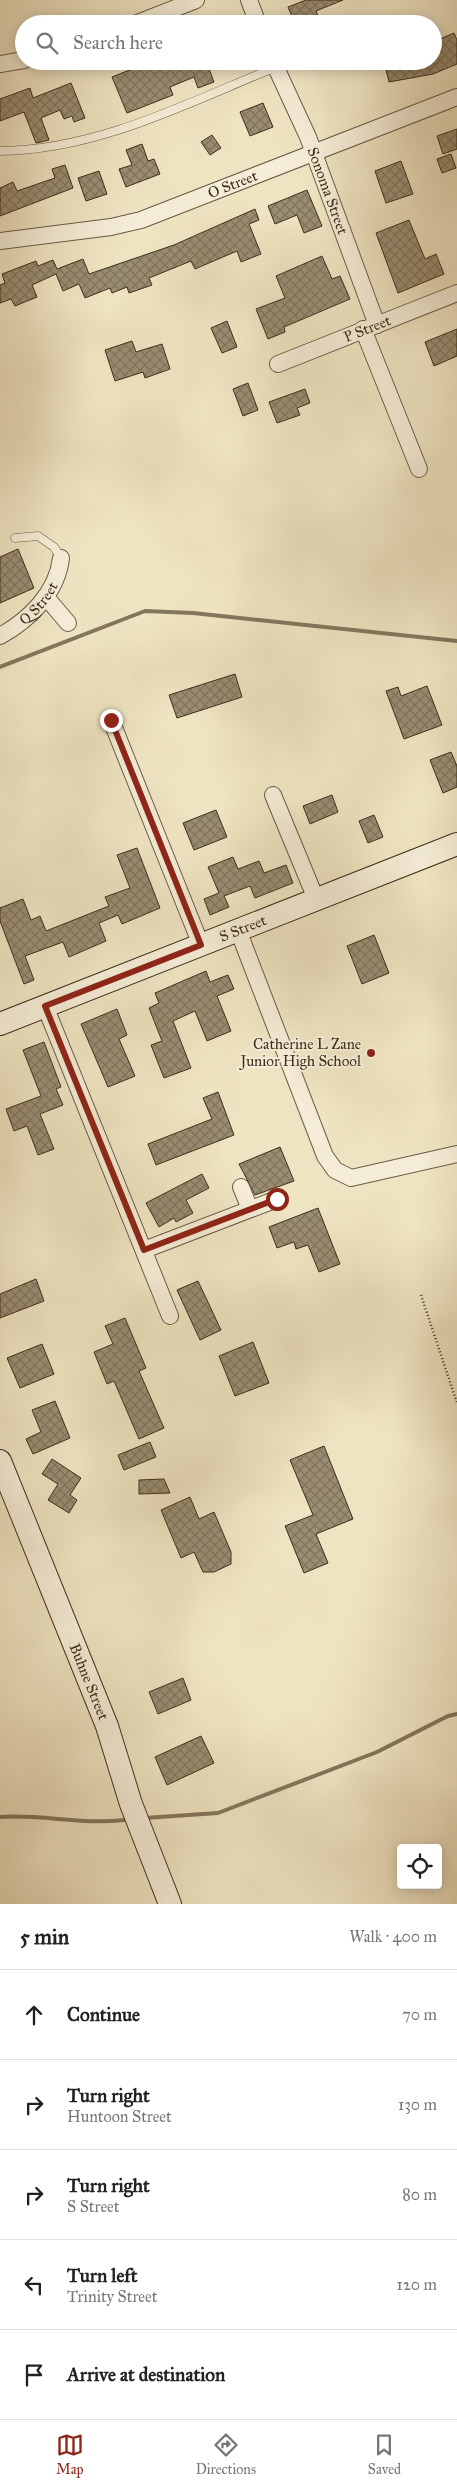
<!DOCTYPE html>
<html lang="en">
<head>
<meta charset="utf-8">
<style>
  :root { --surface:#fff; --page:#f2f2f2; --text:#222; --muted:#767676; --line:#e0e0e0; --accent:#8f2418 }
  body { margin:0; font-family:"IM FELL Great Primer",serif; background:var(--page); color:var(--text) }
  .controls { position:absolute; right:15px; bottom:15px; display:grid; overflow:hidden; border-radius:5px; box-shadow:0 2px 12px #0003 }
  .controls button { width:45px; height:45px; display:grid; place-items:center; padding:0; border:0; border-bottom:1px solid var(--line); background:var(--surface); color:var(--text); font:25px sans-serif }
  .stop { position:absolute; width:15px; height:15px; margin:-11px; border:4px solid #8f2418; border-radius:50%; background:#fff }
  .stop.end { background:#8f2418; border-color:#fff; box-shadow:0 1px 5px #0008 }
  .list { margin:0; padding:0; list-style:none }
  h2 { display:flex; justify-content:space-between; align-items:center; height:65px; margin:0; padding:0 20px; font-size:21px }
  h2 small { font-size:16px; font-weight:400; color:var(--muted) }
  .list li { display:grid; grid-template-columns:32px 1fr auto; gap:15px; align-items:center; box-sizing:border-box; height:90px; padding:0 20px; border-top:1px solid var(--line) }
  .list b { display:block; font-size:19px; white-space:nowrap }
  .list p { margin:0; font-size:16px; white-space:nowrap; color:var(--muted) }
  .list em { font-size:16px; font-style:normal; color:var(--muted) }
  .icon { flex:none; width:28px; height:28px; fill:none; stroke:currentColor; stroke-width:2; stroke-linecap:round; stroke-linejoin:round }
  .map { position:relative; flex:none; width:457px; height:1904px; overflow:hidden }
  .search { position:absolute; background:var(--surface); box-shadow:0 2px 12px #0003; left:15px; right:15px; top:15px; height:55px; display:flex; align-items:center; gap:12px; box-sizing:border-box; padding:0 18px; border-radius:28px; color:var(--muted); font-size:19px }
  .sheet { height:515px; background:var(--surface) }
  nav { display:flex; justify-content:space-around; align-items:center; box-sizing:border-box; height:70px; border-top:1px solid var(--line); background:var(--surface); font-size:14px; color:var(--muted) }
  nav a { display:grid; justify-items:center; gap:2px }
  nav .on { color:var(--accent) }
  .map>svg:first-child { display:block }
  .lines { fill:none; stroke-linecap:round; stroke-linejoin:round }
  .stream { stroke:#84765d; stroke-width:4 }
  .building { fill:url(#building-cross-hatch); stroke:#3e2f1b }
  .lane-casing { stroke:#6a5c45; stroke-width:9 }
  .street-casing { stroke:#6a5c45; stroke-width:18 }
  .secondary-casing { stroke:#3e2f1b; stroke-width:24 }
  .path { stroke:#3e2f1b; stroke-width:2.5; stroke-dasharray:1 2.5; stroke-linecap:butt }
  .lane { stroke:#f5edd7; stroke-width:8 }
  .street { stroke:#f5edd7; stroke-width:16 }
  .secondary { stroke:#f5edd7; stroke-width:22 }
  .route { stroke:#8f2418; stroke-width:6 }
  .poi-dot { fill:#8f2418; stroke:#f5edd7; stroke-width:2 }
  .labels { text-anchor:middle; stroke-width:4; stroke-linejoin:round; paint-order:stroke }
  .street-label { font-size:15px; fill:#3e2f1b; stroke:#f5edd7 }
  .poi-label { font-size:15px; fill:#3e2f1b; stroke:#f5edd7; text-anchor:end }
</style>
</head>
<body>
<div class="map">
<svg width="457" height="1904" viewBox="0 0 457 1904">
  <defs>
    <pattern id="building-cross-hatch" width="8" height="8" patternUnits="userSpaceOnUse" patternTransform="scale(1.25)"><rect width="8" height="8" fill="#9a8d72"/><path d="M0 0l8 8M0 8l8-8" fill="none" stroke="#7f745d"/></pattern>
  </defs>
  <rect width="100%" height="100%" fill="#efe4c2"/>
  <filter id="stains"><feTurbulence type="fractalNoise" baseFrequency=".004" numOctaves="4"/><feColorMatrix values="0 0 0 0 .2 0 0 0 0 .09 0 0 0 0 .02 0 0 0 .5 -.17"/></filter>
  <radialGradient id="worn" r=".72"><stop offset=".6" stop-color="#630" stop-opacity="0"/><stop offset="1" stop-color="#630" stop-opacity=".3"/></radialGradient>
  <g class="lines">
    <g class="stream">
      <polyline points="0,667 145,611 193,613 457,641"/>
      <path d="M0 1817C41 1814 83 1825 124 1820"/>
      <polyline points="145,1818 218,1813 377,1752 448,1716 457,1714"/>
    </g>
  </g>
  <g class="building">
    <polygon points="306,0 343,0 316,11 321,24 295,24 288,7"/>
    <polygon points="454,33 457,40 457,64 433,74 389,82 384,61 433,61 433,42"/>
    <polygon points="129,61 206,61 214,82 198,88 194,77 170,87 173,95 127,113 112,77 132,69"/>
    <polygon points="71,83 85,118 74,122 72,116 64,119 60,110 41,118 49,140 36,143 24,112 0,121 0,99 30,88 33,98"/>
    <polygon points="263,103 273,127 250,136 240,112"/>
    <polygon points="457,129 457,149 443,154 437,136"/>
    <polygon points="212,135 221,148 210,155 201,142"/>
    <polygon points="142,144 148,161 154,159 160,174 126,187 119,169 132,165 126,150"/>
    <polygon points="451,154 456,168 442,173 437,159"/>
    <polygon points="401,161 413,194 386,203 375,171"/>
    <polygon points="65,165 73,188 0,216 0,188 13,182 17,191 55,178 52,169"/>
    <polygon points="99,171 107,194 86,201 78,178"/>
    <polygon points="307,190 322,226 304,233 297,215 275,224 268,206"/>
    <polygon points="255,209 259,220 249,224 261,254 241,262 237,251 195,269 191,261 149,278 152,285 129,293 127,287 112,293 110,288 85,298 79,284 63,291 56,274 32,285 37,297 15,306 11,299 0,303 0,285 5,283 2,274 36,261 38,266 53,260 57,269 83,259 89,274 174,245"/>
    <polygon points="409,220 425,259 436,254 444,274 398,293 376,233"/>
    <polygon points="322,256 332,279 340,276 350,299 284,327 285,332 268,339 256,309 285,298 276,276"/>
    <polygon points="227,321 237,347 222,353 211,328"/>
    <polygon points="457,329 457,356 434,366 425,342"/>
    <polygon points="132,341 136,352 162,344 170,369 145,378 143,372 115,381 105,350"/>
    <polygon points="248,383 258,410 243,416 233,389"/>
    <polygon points="305,389 310,403 297,408 300,415 277,423 269,402"/>
    <polygon points="18,549 34,588 0,603 0,557"/>
    <polygon points="235,674 242,697 177,718 169,695"/>
    <polygon points="427,686 442,725 404,739 386,691 398,687 401,696"/>
    <polygon points="451,752 457,766 457,787 443,793 430,760"/>
    <polygon points="332,795 338,812 310,824 303,806"/>
    <polygon points="216,810 227,837 194,850 183,823"/>
    <polygon points="374,815 383,837 368,843 359,821"/>
    <polygon points="137,848 160,908 122,924 118,915 99,923 106,941 69,957 63,942 25,956 34,980 24,984 0,921 0,908 23,899 31,920 40,916 46,931 109,906 105,897 130,888 117,855"/>
    <polygon points="233,857 238,869 259,861 264,873 286,865 293,883 255,898 250,886 224,896 229,907 210,915 204,899 219,893 208,867"/>
    <polygon points="374,935 389,973 362,984 347,946"/>
    <polygon points="206,971 210,982 228,975 234,989 217,996 231,1031 207,1041 195,1011 173,1021 191,1068 164,1078 151,1045 162,1041 149,1008 159,1003 155,993"/>
    <polygon points="117,1009 127,1035 119,1039 135,1076 108,1087 81,1024"/>
    <polygon points="44,1042 61,1087 56,1089 63,1105 40,1114 54,1149 38,1155 27,1126 14,1131 6,1109 41,1096 23,1050"/>
    <polygon points="218,1092 234,1135 156,1165 148,1144 212,1119 203,1098"/>
    <polygon points="280,1147 294,1181 255,1195 239,1164"/>
    <polygon points="202,1174 209,1188 186,1200 193,1213 176,1222 174,1218 159,1227 146,1203"/>
    <polygon points="318,1208 340,1264 319,1272 308,1245 296,1249 294,1242 277,1248 269,1227"/>
    <polygon points="36,1279 44,1301 0,1318 0,1294"/>
    <polygon points="198,1281 221,1330 200,1340 177,1290"/>
    <polygon points="125,1318 146,1368 139,1371 164,1428 139,1439 114,1381 107,1384 94,1352 113,1344 105,1326"/>
    <polygon points="253,1342 269,1383 235,1396 219,1356"/>
    <polygon points="42,1344 54,1374 20,1388 7,1358"/>
    <polygon points="55,1401 70,1438 33,1454 26,1439 41,1432 32,1410"/>
    <polygon points="150,1442 156,1457 124,1470 118,1455"/>
    <polygon points="324,1446 353,1519 316,1534 328,1563 304,1573 285,1526 313,1515 290,1460"/>
    <polygon points="52,1459 81,1478 70,1495 77,1500 69,1513 48,1500 58,1484 42,1474"/>
    <polygon points="164,1479 170,1493 139,1494 139,1480"/>
    <polygon points="190,1497 199,1519 214,1512 231,1552 231,1564 214,1572 203,1572 194,1552 181,1558 161,1510"/>
    <polygon points="183,1678 191,1700 158,1714 149,1692"/>
    <polygon points="201,1736 214,1763 167,1785 155,1757"/>
  </g>
  <g class="lines">
    <g class="lane-casing">
      <g id="lane">
        <path d="M0 151C98 150 187 103 276 67"/>
        <polyline points="15,538 38,536 54,547 61,558"/>
      </g>
    </g>
    <g class="street-casing">
      <g id="street">
        <polyline points="249,0 258,24"/>
        <polyline points="135,24 196,0"/>
        <path id="s1" d="M273 61 308 137 377 325"/>
        <polyline points="0,64 24,60"/>
        <path id="s2" d="M0 241 111 227 141 220 457 97"/>
        <polyline points="363,329 419,469"/>
        <path id="s3" d="M278 364 457 293"/>
        <polyline points="46,597 68,623"/>
        <path id="s4" d="M0 636C29 620 57 593 61 558"/>
        <polyline points="111,720 201,945"/>
        <polyline points="273,795 316,899"/>
        <polyline points="238,930 325,1156 335,1170 351,1178 457,1154"/>
        <polyline points="45,1006 170,1316"/>
        <polyline points="241,1187 250,1209"/>
        <polyline points="144,1250 277,1199"/>
      </g>
    </g>
    <g class="secondary-casing">
      <g id="secondary">
        <path id="s5" d="M0 1024 457 844"/>
        <path id="s6" d="M0 1461 107 1726 131 1804 170 1904"/>
      </g>
    </g>
    <polyline class="path" points="421,1295 457,1403"/>
    <use href="#lane" class="lane"/>
    <use href="#street" class="street"/>
    <use href="#secondary" class="secondary"/>
  </g>
  <g class="lines">
    <polyline class="route" points="111,720 201,945 45,1006 144,1250 277,1199"/>
  </g>
  <circle class="poi-dot" cx="371" cy="1053" r="5"/>
  <g class="labels">
    <g class="street-label">
      <text dy="5" stroke="none"><textPath href="#s2" startOffset="241">O Street</textPath></text>
      <text dy="5" stroke="none"><textPath href="#s1" startOffset="141">Sonoma Street</textPath></text>
      <text dy="5" stroke="none"><textPath href="#s3" startOffset="96">P Street</textPath></text>
      <text dy="5" stroke="none"><textPath href="#s4" startOffset="51">Q Street</textPath></text>
      <text dy="5" stroke="none"><textPath href="#s5" startOffset="261">S Street</textPath></text>
      <text dy="5" stroke="none"><textPath href="#s6" startOffset="238">Buhne Street</textPath></text>
    </g>
    <g class="poi-label">
      <text x="361" y="1049">Catherine L Zane<tspan x="361" dy="17">Junior High School</tspan></text>
    </g>
  </g>
  <rect width="100%" height="100%" filter="url(#stains)"/>
  <rect width="100%" height="100%" fill="url(#worn)"/>
</svg>
<div class="controls">
<button><svg class="icon" aria-label="locate" viewBox="0 0 24 24"><circle cx="12" cy="12" r="6"/><path d="M12 2v4M12 18v4M2 12h4M18 12h4"/></svg></button>
</div>
<div class="stop" style="left:277px;top:1199px"></div>
<div class="stop end" style="left:111px;top:720px"></div>
<div class="search"><svg class="icon" aria-label="search" viewBox="0 0 24 24"><circle cx="10" cy="10" r="6"/><path d="M15 15l6 6"/></svg>Search here</div>
</div>
<section class="sheet">
<h2>5 min<small>Walk · 400 m</small></h2>
<ul class="list">
<li><svg class="icon" aria-label="ahead" viewBox="0 0 24 24"><path d="M12 20V5M6 11l6-6 6 6"/></svg><div><b>Continue</b></div><em>70 m</em></li>
<li><svg class="icon" aria-label="right" viewBox="0 0 24 24"><path d="M7 20v-9h11M14 6l5 5-5 5"/></svg><div><b>Turn right</b><p>Huntoon Street</p></div><em>130 m</em></li>
<li><svg class="icon" aria-label="right" viewBox="0 0 24 24"><path d="M7 20v-9h11M14 6l5 5-5 5"/></svg><div><b>Turn right</b><p>S Street</p></div><em>80 m</em></li>
<li><svg class="icon" aria-label="left" viewBox="0 0 24 24"><path d="M17 20v-9H6M10 6l-5 5 5 5"/></svg><div><b>Turn left</b><p>Trinity Street</p></div><em>120 m</em></li>
<li><svg class="icon" aria-label="arrive" viewBox="0 0 24 24"><path d="M6 21V4h12l-3 4 3 4H6"/></svg><div><b>Arrive at destination</b></div></li>
</ul>
</section>
<nav>
<a class="on"><svg class="icon" aria-label="map" viewBox="0 0 24 24"><path d="M3 6l6-2 6 2 6-2v14l-6 2-6-2-6 2zM9 4v14M15 6v14"/></svg>Map</a>
<a><svg class="icon" aria-label="directions" viewBox="0 0 24 24"><path d="M12 3l9 9-9 9-9-9zM9 14v-3h6M13 9l2 2-2 2"/></svg>Directions</a>
<a><svg class="icon" aria-label="saved" viewBox="0 0 24 24"><path d="M7 4h10v16l-5-4-5 4z"/></svg>Saved</a>
</nav>
</body>
</html>
